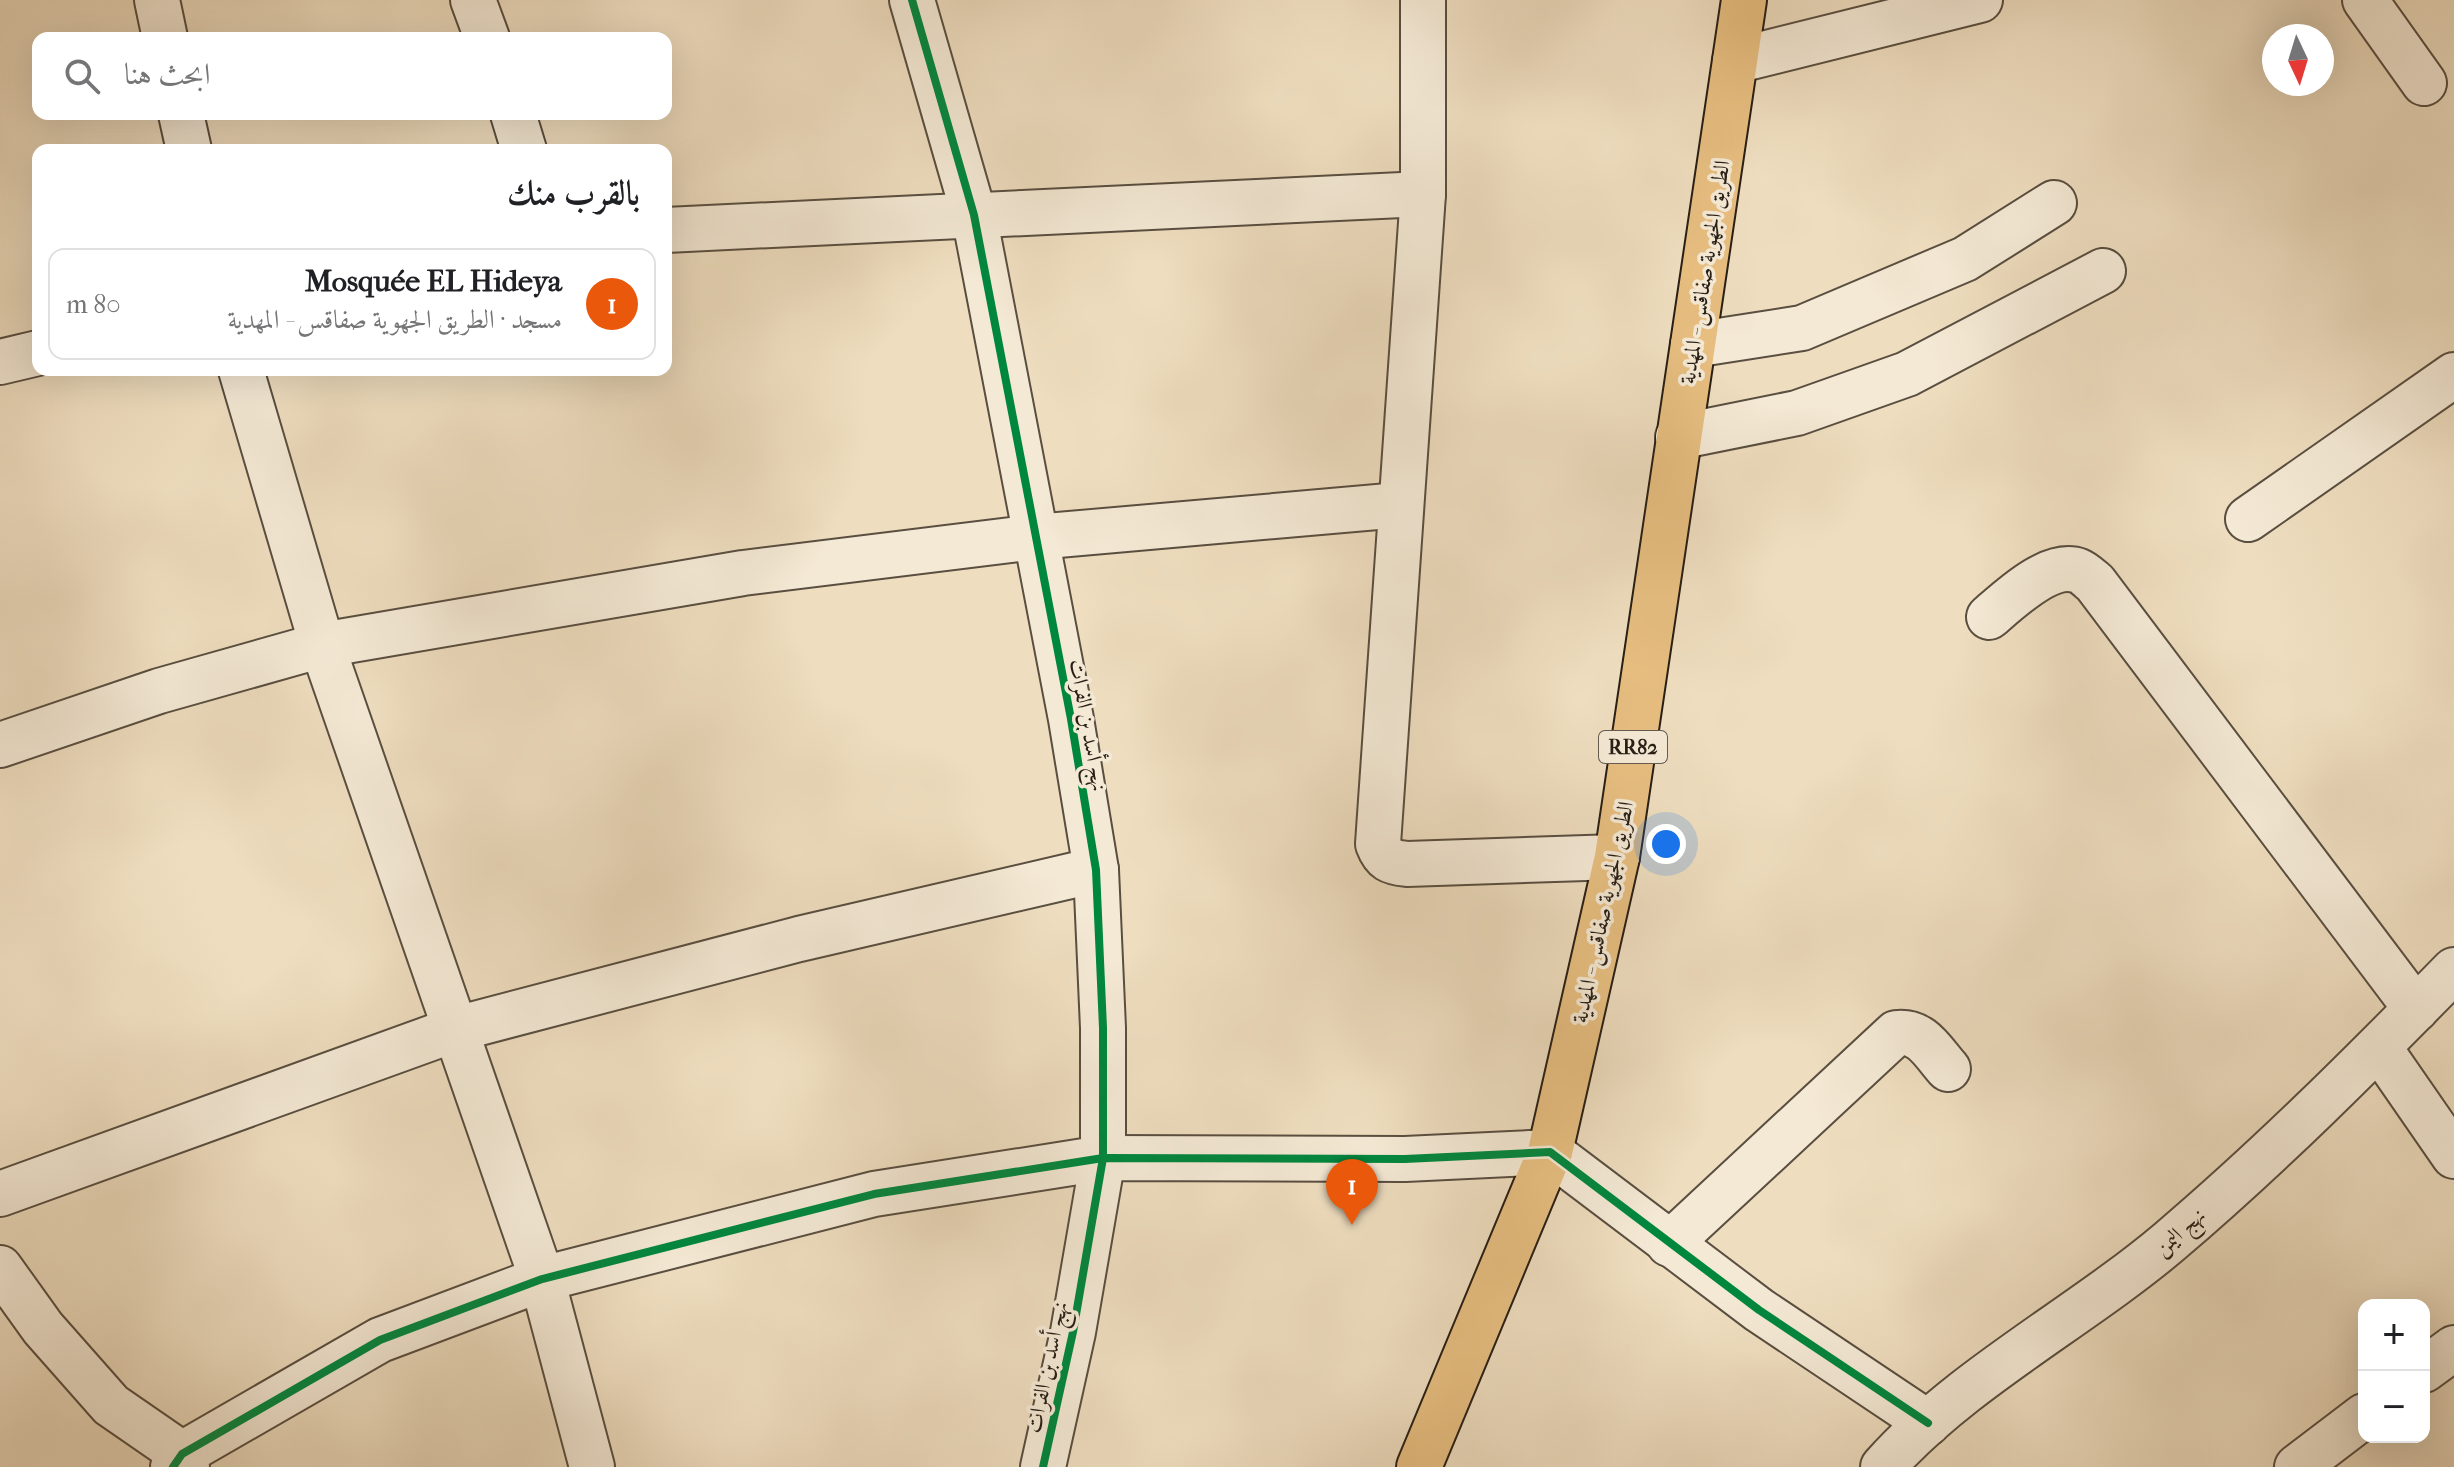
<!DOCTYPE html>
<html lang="ar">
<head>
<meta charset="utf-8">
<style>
  :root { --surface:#fff; --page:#f2f2f2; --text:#202124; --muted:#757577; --line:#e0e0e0; --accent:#ea580c }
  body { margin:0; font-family:"IM FELL French Canon",Amiri,serif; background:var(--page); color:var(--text); direction:rtl }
  .controls { position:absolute; right:24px; bottom:24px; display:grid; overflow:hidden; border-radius:16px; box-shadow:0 8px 32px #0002 }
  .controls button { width:72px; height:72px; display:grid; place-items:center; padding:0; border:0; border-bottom:2px solid var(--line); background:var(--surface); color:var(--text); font:40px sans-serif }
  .compass { position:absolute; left:2262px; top:24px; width:72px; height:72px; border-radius:50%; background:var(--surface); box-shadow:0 8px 32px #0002; rotate:176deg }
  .you { position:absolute; left:1666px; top:844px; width:28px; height:28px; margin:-20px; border:6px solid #fff; border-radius:50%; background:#1a73e8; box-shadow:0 0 0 12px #1a73e833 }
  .badge { display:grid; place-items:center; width:52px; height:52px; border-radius:50%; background:var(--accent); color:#fff; font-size:26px; font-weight:700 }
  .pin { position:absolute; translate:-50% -66px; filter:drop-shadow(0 2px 4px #0008) }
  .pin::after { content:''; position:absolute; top:42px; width:28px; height:24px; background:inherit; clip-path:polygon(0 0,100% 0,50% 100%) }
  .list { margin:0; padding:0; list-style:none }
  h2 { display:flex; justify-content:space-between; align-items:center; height:104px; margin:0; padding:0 32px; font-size:34px }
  h2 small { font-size:26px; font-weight:400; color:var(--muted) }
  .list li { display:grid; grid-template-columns:52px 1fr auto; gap:24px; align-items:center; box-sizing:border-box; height:112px; margin:0 16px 16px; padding:0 16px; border:2px solid var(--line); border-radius:16px }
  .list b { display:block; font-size:30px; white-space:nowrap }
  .list p { margin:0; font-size:26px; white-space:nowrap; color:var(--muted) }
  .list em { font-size:26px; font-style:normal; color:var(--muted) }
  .icon { flex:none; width:44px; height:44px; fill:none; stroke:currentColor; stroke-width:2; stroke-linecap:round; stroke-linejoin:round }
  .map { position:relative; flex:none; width:2454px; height:1467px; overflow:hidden; direction:ltr }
  .search { position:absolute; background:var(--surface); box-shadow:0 8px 32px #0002; left:32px; top:32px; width:640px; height:88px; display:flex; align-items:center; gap:20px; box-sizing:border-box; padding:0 28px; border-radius:16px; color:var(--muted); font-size:30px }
  .panel { position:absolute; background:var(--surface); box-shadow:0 8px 32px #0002; left:32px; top:144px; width:640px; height:232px; border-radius:16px; direction:rtl }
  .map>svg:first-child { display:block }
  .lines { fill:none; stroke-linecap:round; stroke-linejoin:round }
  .minor-casing { stroke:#594e40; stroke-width:48 }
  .major-casing { stroke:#271e15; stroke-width:48 }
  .minor { stroke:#f4e9d5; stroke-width:44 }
  .major { stroke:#e7be80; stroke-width:44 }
  .cycleway-casing { stroke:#f4e9d5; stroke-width:13 }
  .cycleway { stroke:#00873e; stroke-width:8 }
  .labels { text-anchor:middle; stroke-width:7; stroke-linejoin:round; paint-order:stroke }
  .shield { fill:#f4e9d5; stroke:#645b4f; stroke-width:2 }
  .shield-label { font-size:20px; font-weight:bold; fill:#271e15 }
  .street-label { font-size:22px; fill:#271e15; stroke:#f4e9d5 }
</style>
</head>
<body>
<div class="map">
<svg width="2454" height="1467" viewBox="0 0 2454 1467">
  <rect width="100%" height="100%" fill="#eeddbf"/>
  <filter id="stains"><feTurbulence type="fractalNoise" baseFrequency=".0025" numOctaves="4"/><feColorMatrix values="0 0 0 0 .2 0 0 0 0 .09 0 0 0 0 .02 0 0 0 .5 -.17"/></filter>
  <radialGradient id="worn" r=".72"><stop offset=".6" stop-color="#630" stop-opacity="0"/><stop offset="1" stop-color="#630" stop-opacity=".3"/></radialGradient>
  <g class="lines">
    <g class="minor-casing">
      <g id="minor">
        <polyline points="157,0 165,38"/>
        <polyline points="473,0 487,38"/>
        <polyline points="912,0 974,215 1071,719 1096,870 1103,1028 1103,1158 1073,1332 1043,1467"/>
        <path d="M1423 0V194L1378 844C1384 860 1390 862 1407 864L1617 857"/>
        <polyline points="2365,0 2424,83"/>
        <polyline points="1735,61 1980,0"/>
        <polyline points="181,114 189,150"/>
        <polyline points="513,114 524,150"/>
        <polyline points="666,230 1423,194"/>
        <polyline points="1693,345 1802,328 1965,259 2054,203"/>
        <polyline points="0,362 38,353"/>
        <polyline points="241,370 322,645 542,1279 592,1467"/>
        <polyline points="1678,437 1797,413 1907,374 2103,271"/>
        <polyline points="2248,519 2454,375"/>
        <path d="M1989 617C2009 600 2050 560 2079 571 2084 573 2090 579 2095 583L2416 1009"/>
        <polyline points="0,745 159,691 322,645 743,573 1035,537 1400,505"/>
        <polyline points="2380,1049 2454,1156"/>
        <polyline points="0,1194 456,1029 799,939 1096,870"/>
        <path d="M1669 1244 1896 1033C1922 1030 1932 1051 1948 1069"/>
        <polyline points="0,1268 43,1328 111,1405 182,1454 187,1467"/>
        <polyline points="2424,1370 2454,1348"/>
        <polyline points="173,1467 182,1454 380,1340 542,1279 874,1194 1103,1158 1405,1159 1550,1152 1759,1310 1928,1423"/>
        <path d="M1883 1467C1961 1379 2079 1318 2169 1242 2269 1157 2362 1064 2454 970"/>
        <polyline points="2297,1467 2364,1416"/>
      </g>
    </g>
    <g class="major-casing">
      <polyline id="major" points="1419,1467 1550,1152 1617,857 1744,0"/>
    </g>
    <use href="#minor" class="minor"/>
    <use href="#major" class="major"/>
    <g class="cycleway-casing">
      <g id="cycleway">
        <polyline points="912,0 974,215 1071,719 1096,870 1103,1028 1103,1158 1073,1332 1043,1467"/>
        <polyline points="173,1467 182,1454 380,1340 542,1279 874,1194 1103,1158 1405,1159 1550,1152 1759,1310 1928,1423"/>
      </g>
    </g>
    <use href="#cycleway" class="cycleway"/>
  </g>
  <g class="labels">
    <rect class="shield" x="1599" y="731" width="68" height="32" rx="6"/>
    <g class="shield-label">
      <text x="1633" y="754">RR82</text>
    </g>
    <g class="street-label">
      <text transform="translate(1704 272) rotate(-81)" y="8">الطريق الجهوية صفاقس - المهدية</text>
      <text transform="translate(1089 725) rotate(80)" y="8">نهج أسد بن الفرات</text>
      <text transform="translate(1602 912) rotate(-78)" y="8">الطريق الجهوية صفاقس - المهدية</text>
      <text transform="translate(2179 1231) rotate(-41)" y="8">نهج اليمن</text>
      <text transform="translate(1046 1367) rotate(-78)" y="8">نهج أسد بن الفرات</text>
    </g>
  </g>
  <rect width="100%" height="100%" filter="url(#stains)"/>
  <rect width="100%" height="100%" fill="url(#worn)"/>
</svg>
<div class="controls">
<button>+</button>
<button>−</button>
</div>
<svg class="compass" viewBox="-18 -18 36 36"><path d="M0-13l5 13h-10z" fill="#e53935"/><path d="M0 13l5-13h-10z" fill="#757577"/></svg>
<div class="you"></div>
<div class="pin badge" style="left:1352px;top:1225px">1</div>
<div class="search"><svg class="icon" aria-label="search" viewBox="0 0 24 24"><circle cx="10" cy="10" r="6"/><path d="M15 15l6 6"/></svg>ابحث هنا</div>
<section class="panel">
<h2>بالقرب منك<small></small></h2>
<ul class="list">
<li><span class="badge">1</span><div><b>Mosquée EL Hideya</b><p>مسجد · الطريق الجهوية صفاقس - المهدية</p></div><em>80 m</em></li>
</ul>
</section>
</div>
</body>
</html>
